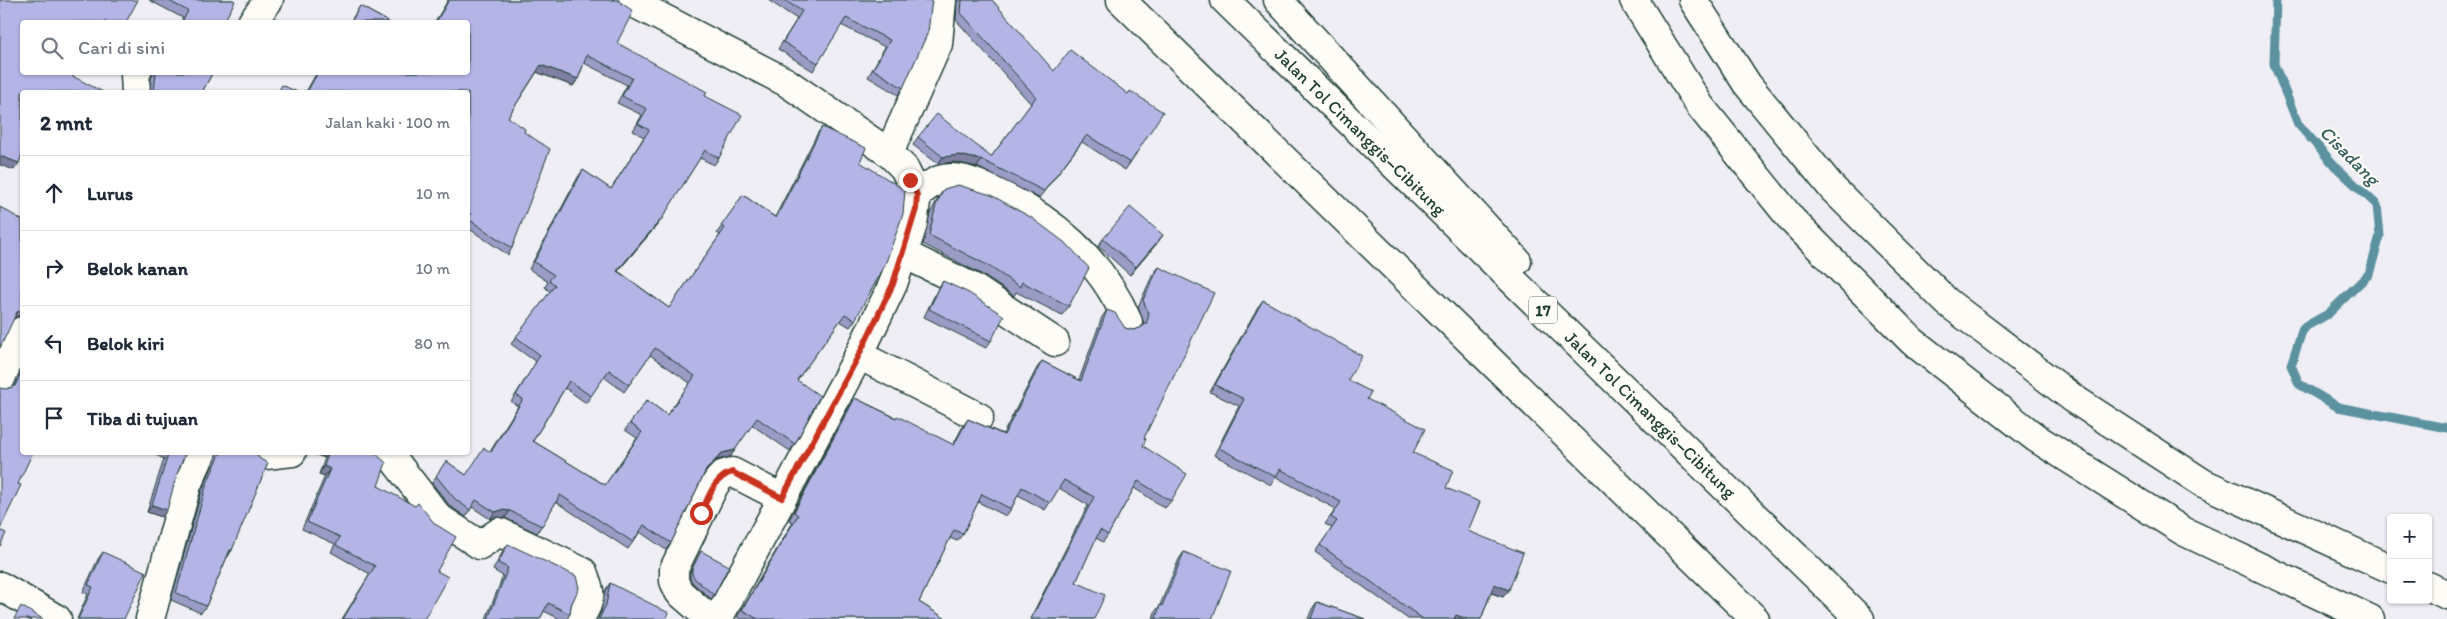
<!DOCTYPE html>
<html lang="id">
<head>
<meta charset="utf-8">
<style>
  :root { --surface:#fff; --page:#f6f6f7; --text:#1f2937; --muted:#747a83; --line:#e0e1e3 }
  body { margin:0; font-family:Itim,sans-serif; background:var(--page); color:var(--text) }
  .controls { position:absolute; right:15px; bottom:15px; display:grid; overflow:hidden; border-radius:5px; box-shadow:0 1px 4px #0004 }
  .controls button { width:45px; height:45px; display:grid; place-items:center; padding:0; border:0; border-bottom:1px solid var(--line); background:var(--surface); color:var(--text); font:25px sans-serif }
  .stop { position:absolute; width:15px; height:15px; margin:-11px; border:4px solid #c8321e; border-radius:50%; background:#fff }
  .stop.end { background:#c8321e; border-color:#fff; box-shadow:0 1px 5px #0008 }
  .list { margin:0; padding:0; list-style:none }
  h2 { display:flex; justify-content:space-between; align-items:center; height:65px; margin:0; padding:0 20px; font-size:21px }
  h2 small { font-size:16px; font-weight:400; color:var(--muted) }
  .list li { display:grid; grid-template-columns:32px 1fr auto; gap:15px; align-items:center; box-sizing:border-box; height:75px; padding:0 20px; border-top:1px solid var(--line) }
  .list b { display:block; font-size:19px; white-space:nowrap }
  .list em { font-size:16px; font-style:normal; color:var(--muted) }
  .icon { flex:none; width:28px; height:28px; fill:none; stroke:currentColor; stroke-width:2; stroke-linecap:round; stroke-linejoin:round }
  .map { position:relative; flex:none; width:2447px; height:619px; overflow:hidden }
  .search { position:absolute; background:var(--surface); box-shadow:0 1px 4px #0004; left:20px; top:20px; width:450px; height:55px; display:flex; align-items:center; gap:12px; box-sizing:border-box; padding:0 18px; border-radius:5px; color:var(--muted); font-size:19px }
  .panel { position:absolute; background:var(--surface); box-shadow:0 1px 4px #0004; left:20px; top:90px; width:450px; height:365px; border-radius:5px }
  .map>svg:first-child { display:block }
  .lines { fill:none; stroke-linecap:round; stroke-linejoin:round }
  .stream { stroke:#5c929f; stroke-width:9 }
  .minor-casing { stroke:#1f3d34; stroke-width:31 }
  .highway-casing { stroke:#1f3d34; stroke-width:31 }
  .minor { stroke:#fdfcf7; stroke-width:28 }
  .highway { stroke:#fdfcf7; stroke-width:28 }
  .wall { fill:#9b9cc6; stroke:#1f3d34; fill-rule:evenodd }
  .shaded-wall { fill:#7e7fa1; stroke:#1f3d34 }
  .building { fill:#b4b5e6; stroke:#1f3d34; fill-rule:evenodd }
  .route { stroke:#c8321e; stroke-width:6 }
  .labels { text-anchor:middle; stroke-width:4.5; stroke-linejoin:round; paint-order:stroke }
  .shield { fill:#fdfcf7; stroke:#62766e; stroke-width:1 }
  .shield-label { font-size:16px; font-weight:bold; fill:#1f3d34 }
  .street-label { font-size:18px; fill:#1f3d34; stroke:#fdfcf7 }
  .water-label { font-size:19px; font-style:italic; fill:#386061; stroke:#fdfcf7 }
</style>
</head>
<body>
<div class="map">
<svg width="2447" height="619" viewBox="0 0 2447 619">
  <rect width="100%" height="100%" fill="#eeeef4"/>
  <filter id="ink" filterUnits="userSpaceOnUse"><feTurbulence type="fractalNoise" baseFrequency=".02" numOctaves="2"/><feDisplacementMap in="SourceGraphic" scale="10" xChannelSelector="R" yChannelSelector="G"/><feConvolveMatrix kernelMatrix="1 2 1 2 8 2 1 2 1" color-interpolation-filters="sRGB"/></filter>
  <g filter="url(#ink)">
    <g class="lines">
      <polyline class="stream" points="2276,0 2274,64 2298,124 2336,167 2377,205 2380,236 2369,274 2328,314 2303,328 2291,365 2299,384 2338,407 2447,428"/>
      <g class="minor-casing">
        <g id="minor">
          <polyline points="628,0 786,82 889,153 904,168 917,195 913,225 893,284 859,355 718,619"/>
          <polyline points="252,22 269,0"/>
          <polyline points="136,92 135,75 137,72"/>
          <polyline points="889,153 938,44 942,0"/>
          <path d="M917 195C924 189 931 183 939 180 957 174 975 183 991 190 1051 217 1102 260 1128 322"/>
          <polyline points="904,254 972,287 1055,342"/>
          <polyline points="859,355 979,417"/>
          <polyline points="0,381 22,331"/>
          <polyline points="263,452 266,455 292,452"/>
          <path d="M382 452 394 460 439 518 480 545 499 532 583 572C592 596 592 596 580 619"/>
          <polyline points="0,586 57,619"/>
          <polyline points="150,619 187,485 202,452"/>
          <polyline points="710,619 679,592 674,581 674,569 714,486 722,475 732,472 782,498"/>
        </g>
      </g>
      <g class="highway-casing">
        <g id="highway">
          <polyline points="1121,0 1755,619"/>
          <path id="s1" d="M1225 0 1860 619"/>
          <polyline points="1278,0 1517,261"/>
          <polyline points="1634,0 1700,106 1792,220 1912,341 2036,438 2183,531 2370,619"/>
          <polyline points="1693,0 1747,84 1833,189 1947,302 2074,399 2203,483 2391,569"/>
          <polyline points="2428,586 2447,595"/>
        </g>
      </g>
      <use href="#minor" class="minor"/>
      <use href="#highway" class="highway"/>
    </g>
    <g class="wall">
      <polygon points="149,0 233,0 224,22 181,22 183,18"/>
      <path d="M448 0H619L617 43 705 96 719 158 714 165 700 158 658 224 618 271 669 308 720 235 717 233 743 195 775 217 817 134 822 127 860 162 855 320 850 327 840 321 797 380 795 444 790 451 752 425 730 457 717 460 704 474 671 543 666 550 640 532 628 549 556 502 537 533 505 518 497 517 490 519 472 507 466 517 450 506 432 483 446 461 466 475 490 452 518 406 511 402 536 362 511 344 550 292 545 287 548 282 529 269 578 177 583 170 611 189 644 137 633 131 642 115 617 103 627 85 584 63 578 79 573 86 537 72 508 117 524 132 512 248 508 255 468 228V92H306L317 72H468V22H435ZM650 355 690 383 667 415 647 400 625 430 637 438 605 485 533 441 565 388 586 403 604 377 624 392Z"/>
      <polygon points="768,0 932,0 903,88 898,95 868,77 885,47 841,25 813,71 778,49 797,19"/>
      <polygon points="957,0 992,0 1130,163 1125,170 1082,142 1039,198 977,167 954,162 938,164 913,145 918,137 991,157 1031,104 956,20"/>
      <polygon points="360,6 389,22 350,22"/>
      <polygon points="154,72 213,72 202,92 150,92 151,78"/>
      <polygon points="944,189 1069,306 1062,315 1016,292 1014,296 981,274 923,244 930,214 938,198"/>
      <polygon points="1103,239 1158,242 1130,275 1098,246"/>
      <polygon points="1159,267 1144,438 1143,446 1171,501 1165,508 1134,488 1108,535 1103,542 1096,538 1076,582 1094,619 1030,619 1088,505 1059,488 1045,510 1018,495 1011,509 1006,516 978,502 963,534 957,541 950,538 919,602 946,619 740,619 737,617 793,522 789,520 850,405 855,398 953,445 963,426 968,419 1003,434 1037,368 1042,361 1079,380 1102,317 1107,310 1125,328 1133,330 1140,328 1142,327 1144,323 1138,307 1153,274"/>
      <polygon points="943,281 991,341 986,348 924,317 938,288"/>
      <polygon points="1263,300 1367,399 1413,453 1446,488 1468,531 1509,590 1503,597 1491,593 1481,619 1408,619 1315,552 1332,528 1325,524 1336,509 1276,477 1271,485 1214,455 1239,406 1210,392 1258,307"/>
      <polygon points="22,366 22,452 18,484 6,389 13,387"/>
      <polygon points="150,452 186,452 177,474 162,517 147,512 164,459"/>
      <polygon points="217,452 255,452 232,550 227,557 206,606 201,613 171,600 202,490 216,458"/>
      <polygon points="309,452 374,452 378,486 437,571 424,619 342,619 370,574 331,552 335,544 302,529 325,476 319,474 325,458"/>
      <polygon points="508,544 571,605 570,614 567,619 560,619 544,611 540,619 486,619 503,576 493,570 503,551"/>
      <polygon points="701,551 714,595 711,599 692,582 690,578 690,573"/>
      <polygon points="103,552 124,619 77,619 88,594 83,592 98,559"/>
      <polygon points="1184,552 1212,619 1153,619 1155,612 1160,605 1179,559"/>
      <polygon points="610,583 666,619 597,619 601,612 605,591"/>
      <polygon points="1317,602 1365,619 1308,619 1312,609"/>
    </g>
    <g class="shaded-wall">
      <polygon points="541,65 578,79 573,86 536,72"/>
      <polygon points="959,155 982,160 977,167 954,162 938,164 943,157"/>
      <polygon points="0,156 19,163 14,170 0,165"/>
      <polygon points="663,217 658,224 612,278 617,271"/>
      <polygon points="1163,235 1158,242 1130,275 1136,267"/>
      <polygon points="22,310 22,316 21,315 12,319 17,312"/>
      <polygon points="735,450 730,457 717,460 701,477 706,470 722,453"/>
      <polygon points="309,452 328,452 325,458"/>
      <polygon points="324,466 330,469 325,476 319,474"/>
      <polygon points="152,505 167,510 162,517 147,512"/>
      <polygon points="502,510 510,511 505,518 497,517 490,519 495,512"/>
      <polygon points="230,550 232,550 227,558 225,557"/>
      <polygon points="1494,584 1509,590 1503,597 1489,592"/>
      <polygon points="1456,615 1467,619 1453,619"/>
    </g>
    <g class="building">
      <polygon points="0,0 138,0 126,22 22,22 22,72 74,72 72,76 103,92 22,92 22,154 19,163 0,156"/>
      <polygon points="167,0 233,0 235,1 224,22 182,22 188,11"/>
      <path d="M449 0H619L620 2 633 11 617 43 707 92 705 96 742 115 719 158 705 150 663 217 617 271 669 308 725 228 721 226 743 195 776 218 822 127 866 148 860 162 905 190 903 214 885 265 855 320 845 314 797 380 820 396 795 444 757 418 735 450 722 453 706 470 671 543 644 525 633 542 560 495 542 526 510 511 502 510 495 512 476 500 470 510 455 499 436 476 446 461 466 475 484 448 491 452 523 399 516 395 540 355 516 337 555 285 549 280 554 275 534 262 583 170 611 189 649 130 638 124 647 109 622 96 632 78 587 55 578 79 541 65 508 117 525 129 524 132 550 149 512 248 468 219 471 214 468 212V92H307L318 72H468V22H436ZM655 348 695 376 667 415 647 400 630 423 642 432 605 485 533 441 569 381 591 396 609 370 629 385Z"/>
      <polygon points="784,0 932,0 928,32 903,88 873,69 890,40 846,18 818,63 783,42 802,11"/>
      <polygon points="962,0 992,0 1054,71 1070,50 1128,94 1130,91 1163,112 1130,163 1087,135 1044,191 982,160 959,155 943,157 918,137 937,114 991,157 1036,97 961,13"/>
      <polygon points="360,6 389,22 351,22"/>
      <polygon points="156,72 213,72 202,92 154,92"/>
      <polygon points="282,85 297,92 278,92"/>
      <polygon points="958,185 991,195 1032,218 1068,245 1089,268 1069,306 1022,282 1020,287 987,265 929,235 936,205 944,189"/>
      <polygon points="0,207 22,220 22,310 17,312 0,348"/>
      <polygon points="1130,207 1163,235 1136,267 1103,239"/>
      <polygon points="1159,267 1214,293 1144,438 1146,439 1143,446 1187,474 1171,501 1138,481 1108,535 1100,530 1076,582 1105,595 1094,619 1031,619 1094,497 1064,480 1050,503 1022,487 1011,509 982,494 963,534 954,530 919,602 946,619 758,619 742,610 798,515 794,512 855,398 896,418 897,416 954,445 968,419 1004,435 1042,361 1081,381 1107,310 1115,313 1125,328 1133,330 1140,328 1146,324 1149,315 1143,300"/>
      <polygon points="943,281 969,293 1004,316 991,341 929,309"/>
      <polygon points="1263,300 1362,356 1348,380 1371,392 1367,399 1425,429 1413,453 1453,470 1446,488 1480,502 1468,531 1523,553 1509,590 1494,584 1481,619 1467,619 1456,615 1454,619 1423,619 1320,545 1337,521 1331,517 1341,502 1280,469 1276,477 1219,448 1244,399 1215,385"/>
      <polygon points="22,370 22,452 33,452 18,484 21,485 0,529 0,388 6,389 15,386"/>
      <polygon points="169,452 186,452 177,474 167,510 152,505"/>
      <polygon points="221,452 255,452 260,459 268,463 232,550 230,550 206,606 176,593 207,483"/>
      <polygon points="329,452 374,452 386,463 378,486 415,506 418,503 435,524 456,537 437,571 448,577 424,619 343,619 375,566 336,545 340,537 307,522 330,469 324,466"/>
      <polygon points="0,530 6,533 0,546"/>
      <polygon points="508,544 576,576 579,588 571,605 570,614 548,603 540,619 488,619 508,568 498,563"/>
      <polygon points="701,551 729,566 714,595 695,579 692,574 692,569"/>
      <polygon points="103,552 146,572 124,619 78,619 93,587 88,585"/>
      <polygon points="1184,552 1231,571 1212,619 1156,619 1160,605 1162,606"/>
      <polygon points="610,583 669,613 666,619 599,619 606,605"/>
      <polygon points="1317,602 1365,619 1311,619"/>
      <polygon points="21,606 43,619 14,619"/>
    </g>
  </g>
  <g class="lines" filter="url(#ink)">
    <path class="route" d="M701 513C709 496 714 478 732 472L782 498 859 355 893 284 916 209 917 195 910 180"/>
  </g>
  <g class="labels">
    <rect class="shield" x="1529" y="296.5" width="28" height="27" rx="4"/>
    <g class="shield-label">
      <text x="1543" y="316">17</text>
    </g>
    <g class="street-label">
      <text dy="6" stroke="none"><textPath href="#s1" startOffset="189">Jalan Tol Cimanggis–Cibitung</textPath></text>
      <text dy="6" stroke="none"><textPath href="#s1" startOffset="594">Jalan Tol Cimanggis–Cibitung</textPath></text>
    </g>
    <g class="water-label">
      <text transform="translate(2350 155) rotate(45)" y="7">Cisadang</text>
    </g>
  </g>
</svg>
<div class="controls">
<button>+</button>
<button>−</button>
</div>
<div class="stop" style="left:701px;top:513px"></div>
<div class="stop end" style="left:910px;top:180px"></div>
<div class="search"><svg class="icon" aria-label="search" viewBox="0 0 24 24"><circle cx="10" cy="10" r="6"/><path d="M15 15l6 6"/></svg>Cari di sini</div>
<section class="panel">
<h2>2 mnt<small>Jalan kaki · 100 m</small></h2>
<ul class="list">
<li><svg class="icon" aria-label="ahead" viewBox="0 0 24 24"><path d="M12 20V5M6 11l6-6 6 6"/></svg><div><b>Lurus</b></div><em>10 m</em></li>
<li><svg class="icon" aria-label="right" viewBox="0 0 24 24"><path d="M7 20v-9h11M14 6l5 5-5 5"/></svg><div><b>Belok kanan</b></div><em>10 m</em></li>
<li><svg class="icon" aria-label="left" viewBox="0 0 24 24"><path d="M17 20v-9H6M10 6l-5 5 5 5"/></svg><div><b>Belok kiri</b></div><em>80 m</em></li>
<li><svg class="icon" aria-label="arrive" viewBox="0 0 24 24"><path d="M6 21V4h12l-3 4 3 4H6"/></svg><div><b>Tiba di tujuan</b></div></li>
</ul>
</section>
</div>
</body>
</html>
